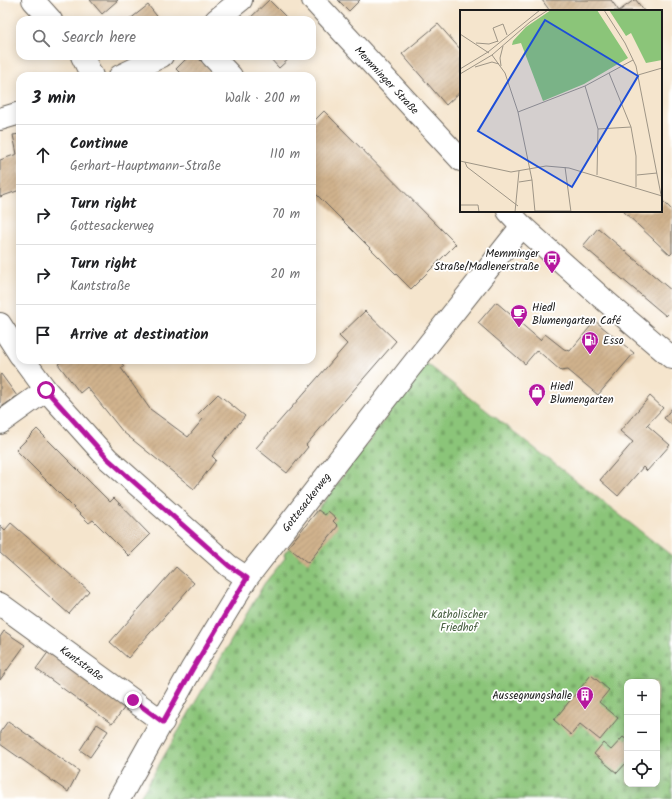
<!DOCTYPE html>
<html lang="en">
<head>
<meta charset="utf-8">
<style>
  :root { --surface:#fff; --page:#f6f6f6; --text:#202124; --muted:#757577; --line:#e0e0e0 }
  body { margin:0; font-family:Kalam,sans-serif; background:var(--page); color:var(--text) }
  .controls { position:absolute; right:12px; bottom:12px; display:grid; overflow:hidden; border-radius:8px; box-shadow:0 2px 10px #0003 }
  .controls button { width:36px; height:36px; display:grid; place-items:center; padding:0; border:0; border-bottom:1px solid var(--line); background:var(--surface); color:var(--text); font:20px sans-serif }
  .stop { position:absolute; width:12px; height:12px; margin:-9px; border:3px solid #b5179e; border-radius:50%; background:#fff }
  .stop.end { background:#b5179e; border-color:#fff; box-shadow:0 1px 4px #0008 }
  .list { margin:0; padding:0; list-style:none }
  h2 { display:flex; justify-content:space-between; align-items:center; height:52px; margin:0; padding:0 16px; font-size:17px }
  h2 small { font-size:13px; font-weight:400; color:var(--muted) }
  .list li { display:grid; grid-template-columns:26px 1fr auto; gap:12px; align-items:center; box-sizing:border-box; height:60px; padding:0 16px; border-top:1px solid var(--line) }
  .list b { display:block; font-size:15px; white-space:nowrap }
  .list p { margin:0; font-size:13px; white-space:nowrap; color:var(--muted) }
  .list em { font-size:13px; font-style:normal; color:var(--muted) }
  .icon { flex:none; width:22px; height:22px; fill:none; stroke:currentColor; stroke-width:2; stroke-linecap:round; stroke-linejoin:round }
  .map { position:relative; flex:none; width:672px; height:799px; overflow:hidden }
  .search { position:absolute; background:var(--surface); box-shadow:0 2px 10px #0003; left:16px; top:16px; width:300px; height:44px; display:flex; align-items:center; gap:10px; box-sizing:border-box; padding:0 14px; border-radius:12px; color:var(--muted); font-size:15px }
  .panel { position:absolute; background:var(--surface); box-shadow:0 2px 10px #0003; left:16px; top:72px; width:300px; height:292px; border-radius:12px }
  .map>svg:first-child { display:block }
  .cemetery { fill:url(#cemetery-stones); stroke:#54704a; fill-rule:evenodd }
  .building { fill:url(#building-hatch) }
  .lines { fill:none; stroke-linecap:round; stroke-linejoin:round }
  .minor-casing { stroke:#68625a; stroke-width:24 }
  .minor { stroke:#fff; stroke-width:22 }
  .route { stroke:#b5179e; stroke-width:5 }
  .labels { text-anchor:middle; stroke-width:3.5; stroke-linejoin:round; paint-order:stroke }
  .street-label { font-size:11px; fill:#1c1c1c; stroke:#fff }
  .poi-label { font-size:11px; fill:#1c1c1c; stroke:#fff; text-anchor:start }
  .park-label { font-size:11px; fill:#486041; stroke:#fff }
  .inset-road { fill:none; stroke:#9e9586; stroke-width:1 }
  .view { fill:#1d4ed8; fill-opacity:0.15; stroke:#1d4ed8; stroke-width:2 }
  .inset-edge { fill:none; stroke:#1c1c1c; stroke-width:2 }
</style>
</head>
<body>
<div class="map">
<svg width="672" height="799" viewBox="0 0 672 799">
  <defs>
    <pattern id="cemetery-stones" width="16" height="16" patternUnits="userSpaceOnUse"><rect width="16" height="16" fill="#8bc579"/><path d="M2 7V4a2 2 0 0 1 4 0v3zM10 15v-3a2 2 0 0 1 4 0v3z" fill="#77a968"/></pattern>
    <pattern id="building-hatch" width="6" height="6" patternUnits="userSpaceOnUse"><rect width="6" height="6" fill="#d0b28d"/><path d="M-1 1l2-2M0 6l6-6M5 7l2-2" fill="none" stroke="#b29879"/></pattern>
  </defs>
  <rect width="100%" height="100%" fill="#fff"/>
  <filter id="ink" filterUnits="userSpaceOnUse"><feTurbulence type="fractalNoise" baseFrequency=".025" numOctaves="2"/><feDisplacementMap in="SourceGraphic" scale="8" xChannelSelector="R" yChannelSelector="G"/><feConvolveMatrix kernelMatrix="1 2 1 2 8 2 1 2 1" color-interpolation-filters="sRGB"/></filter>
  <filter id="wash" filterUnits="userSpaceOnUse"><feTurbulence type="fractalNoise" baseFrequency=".012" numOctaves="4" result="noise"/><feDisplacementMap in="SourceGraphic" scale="16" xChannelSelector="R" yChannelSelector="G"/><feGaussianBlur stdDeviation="0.9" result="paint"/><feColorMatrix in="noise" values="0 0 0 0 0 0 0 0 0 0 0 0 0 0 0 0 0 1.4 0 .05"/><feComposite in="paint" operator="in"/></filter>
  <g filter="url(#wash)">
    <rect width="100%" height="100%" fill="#f5e5cd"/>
    <path class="cemetery" d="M426 363 672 556V799H139L264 584 285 558 284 554 318 510ZM627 682H657V784H627Z"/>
    <g id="blocks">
      <g class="building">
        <polygon points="90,0 118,0 102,14"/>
        <polygon points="269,0 289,20 248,20"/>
        <polygon points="338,0 360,0 349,11"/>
        <polygon points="542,0 611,0 619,11 634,0 636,0 644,11 550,11"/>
        <polygon points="148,5 160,20 129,20"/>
        <polygon points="438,24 461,50 461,91 446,105 402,54"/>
        <polygon points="189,56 196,56 216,76 183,76 176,69"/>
        <polygon points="268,56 292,56 279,68"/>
        <polygon points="324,111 456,244 411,289 312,190 312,123"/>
        <polygon points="20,134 20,190 0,197 0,160 17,154 13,135"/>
        <polygon points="661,199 672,210 672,253 670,255 623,211 661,211"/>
        <polygon points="598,228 672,291 672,310 666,316 583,246"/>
        <polygon points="496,302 540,340 545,334 564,349 570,351 595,321 634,353 598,395 568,370 561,371 537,350 525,364 478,323"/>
        <polygon points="365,311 396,341 306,445 308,447 287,473 256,448 347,344 339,336"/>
        <polygon points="64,360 119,360 124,366 121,368 150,409 188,437 203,419 198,414 218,394 245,416 212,456 216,460 194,489 123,432 87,387 80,393 58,364"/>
        <polygon points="1,374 17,396 0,408 0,375"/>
        <polygon points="650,396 663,408 647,425 670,445 647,471 643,467 618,496 600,480 633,442 620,431"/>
        <polygon points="672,408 672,425 664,418"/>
        <polygon points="37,429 110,502 114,498 150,535 129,556 93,520 89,523 16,450"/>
        <polygon points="318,510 325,515 328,511 336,518 333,521 338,526 308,563 288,547"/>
        <polygon points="11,523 89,591 69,614 0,553 0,525 5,530"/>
        <polygon points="176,567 194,583 128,658 110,642"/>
        <polygon points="4,631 25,645 0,680 0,637"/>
        <polygon points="49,651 125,707 112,724 36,669"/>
        <polygon points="591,675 609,690 599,702 618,718 600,740 580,724 571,735 554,720"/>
        <polygon points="8,721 79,771 68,792 0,744 0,732"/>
        <polygon points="97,724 108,731 90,757 80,750"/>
        <polygon points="623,737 627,740 627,762 617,773 594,754 603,743 611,750"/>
      </g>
    </g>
  </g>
  <g filter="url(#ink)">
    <use href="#blocks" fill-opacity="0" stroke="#68625a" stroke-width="1"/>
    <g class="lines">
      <g class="minor-casing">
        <g id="minor">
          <polyline points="33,0 51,20"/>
          <polyline points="313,0 461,160"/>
          <polyline points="216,20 241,0"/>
          <polyline points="82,56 92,76"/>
          <polyline points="212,56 231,76"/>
          <polyline points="120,76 162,56"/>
          <polyline points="0,119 20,113"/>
          <polyline points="508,211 522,226 602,298 672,358"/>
          <polyline points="0,324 20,355"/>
          <polyline points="24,360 46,390 108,459 229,566 247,578"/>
          <polyline points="0,423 46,390"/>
          <polyline points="0,604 163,722"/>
          <polyline points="119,799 191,670 247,578 409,369 522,226"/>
        </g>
      </g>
      <use href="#minor" class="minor"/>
    </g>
  </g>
  <g class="lines" filter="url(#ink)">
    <polyline class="route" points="46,390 108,459 229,566 247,578 192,670 163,722 133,700"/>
  </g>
  <defs>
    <g id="bus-pin" transform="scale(0.9)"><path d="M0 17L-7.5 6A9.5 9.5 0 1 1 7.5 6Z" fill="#b5179e" stroke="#fff"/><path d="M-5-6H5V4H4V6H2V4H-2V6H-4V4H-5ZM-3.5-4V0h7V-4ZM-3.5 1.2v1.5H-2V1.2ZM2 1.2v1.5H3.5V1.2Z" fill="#fff"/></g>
    <g id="cafe-pin" transform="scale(0.9)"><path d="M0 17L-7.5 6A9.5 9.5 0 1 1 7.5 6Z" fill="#b5179e" stroke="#fff"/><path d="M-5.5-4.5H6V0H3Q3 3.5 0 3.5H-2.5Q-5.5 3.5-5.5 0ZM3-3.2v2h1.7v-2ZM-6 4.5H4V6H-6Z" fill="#fff"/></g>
    <g id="fuel-pin" transform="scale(0.9)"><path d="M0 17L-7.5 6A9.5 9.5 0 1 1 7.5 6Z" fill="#b5179e" stroke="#fff"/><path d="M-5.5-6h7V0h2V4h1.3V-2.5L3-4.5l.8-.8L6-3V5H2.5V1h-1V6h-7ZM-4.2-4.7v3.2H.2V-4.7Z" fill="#fff"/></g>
    <g id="shop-pin" transform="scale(0.9)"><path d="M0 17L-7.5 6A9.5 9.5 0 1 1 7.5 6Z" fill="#b5179e" stroke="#fff"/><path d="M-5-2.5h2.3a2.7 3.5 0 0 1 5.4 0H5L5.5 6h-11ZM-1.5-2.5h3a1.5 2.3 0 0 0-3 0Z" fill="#fff"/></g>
    <g id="building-pin" transform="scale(0.9)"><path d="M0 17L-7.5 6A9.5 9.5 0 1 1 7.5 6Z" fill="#b5179e" stroke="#fff"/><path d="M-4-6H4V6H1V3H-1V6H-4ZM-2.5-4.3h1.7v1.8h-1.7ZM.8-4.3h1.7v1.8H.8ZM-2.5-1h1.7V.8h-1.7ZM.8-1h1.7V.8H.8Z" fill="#fff"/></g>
  </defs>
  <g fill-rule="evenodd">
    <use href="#bus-pin" x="552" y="259"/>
    <use href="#cafe-pin" x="519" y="313"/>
    <use href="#fuel-pin" x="590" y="340"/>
    <use href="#shop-pin" x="537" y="392"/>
    <use href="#building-pin" x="585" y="695"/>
  </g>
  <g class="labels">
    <g class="street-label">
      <text transform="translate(387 80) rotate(47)" y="4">Memminger Straße</text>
      <text transform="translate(306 502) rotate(-52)" y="4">Gottesackerweg</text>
      <text transform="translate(82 663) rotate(36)" y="4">Kantstraße</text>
    </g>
    <g class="poi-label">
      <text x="539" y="257" text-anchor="end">Memminger<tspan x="539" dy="13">Straße/Madlenerstraße</tspan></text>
      <text x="532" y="311">Hiedl<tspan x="532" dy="13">Blumengarten Café</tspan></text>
      <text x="603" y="344">Esso</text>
      <text x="550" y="390">Hiedl<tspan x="550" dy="13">Blumengarten</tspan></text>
      <text x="572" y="699" text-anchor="end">Aussegnungshalle</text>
    </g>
    <g class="park-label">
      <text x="459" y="618">Katholischer<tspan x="459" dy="13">Friedhof</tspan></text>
    </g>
  </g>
  <g transform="translate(460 10)">
    <rect width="202" height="202" fill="#f5e5cd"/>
    <path d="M91 0H137L168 48 124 74 83 91 61 33 52 35 53 31 66 17ZM149 0H202V50L186 53 171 23 166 26Z" fill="#8bc579"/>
    <path class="inset-road" d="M144 0 165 33 176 56 202 190M0 24 29 43M38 32 33 18 43 14 47 25M16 33 29 34 38 31M32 45 45 63 58 102 72 170 75 202M41 56 40 48 43 36M15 57 32 52 39 54M0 59 28 42 80 0M149 63 171 117 176 146V177M0 64 32 45 70 12 88 0M178 65 202 58M125 76 138 119 137 165M58 102 125 76 173 50M138 119 171 117M0 151 51 162 86 156 109 158 202 186M5 152 7 157 58 196M105 157 111 202M177 165 197 163M59 172 72 170M0 195H18L19 202M75 201H111M55 202 59 161"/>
    <path class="view" d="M85 10 178 66 112 177 18 121Z"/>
    <rect width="202" height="202" class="inset-edge"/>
  </g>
</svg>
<div class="controls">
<button>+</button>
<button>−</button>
<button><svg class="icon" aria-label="locate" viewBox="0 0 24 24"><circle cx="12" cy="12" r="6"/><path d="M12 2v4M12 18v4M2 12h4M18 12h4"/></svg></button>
</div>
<div class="stop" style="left:46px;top:390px"></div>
<div class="stop end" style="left:133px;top:700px"></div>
<div class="search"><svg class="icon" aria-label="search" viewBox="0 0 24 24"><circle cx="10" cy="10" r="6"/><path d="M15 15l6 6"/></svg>Search here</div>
<section class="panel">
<h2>3 min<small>Walk · 200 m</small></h2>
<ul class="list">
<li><svg class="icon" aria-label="ahead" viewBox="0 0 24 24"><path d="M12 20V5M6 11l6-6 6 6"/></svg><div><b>Continue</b><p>Gerhart-Hauptmann-Straße</p></div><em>110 m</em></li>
<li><svg class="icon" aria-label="right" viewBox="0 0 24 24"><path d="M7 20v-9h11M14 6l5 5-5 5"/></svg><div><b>Turn right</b><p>Gottesackerweg</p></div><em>70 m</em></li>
<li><svg class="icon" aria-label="right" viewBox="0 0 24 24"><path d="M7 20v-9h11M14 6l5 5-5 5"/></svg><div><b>Turn right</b><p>Kantstraße</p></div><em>20 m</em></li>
<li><svg class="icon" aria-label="arrive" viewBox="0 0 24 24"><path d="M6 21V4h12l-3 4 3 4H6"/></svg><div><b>Arrive at destination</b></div></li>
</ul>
</section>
</div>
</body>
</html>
